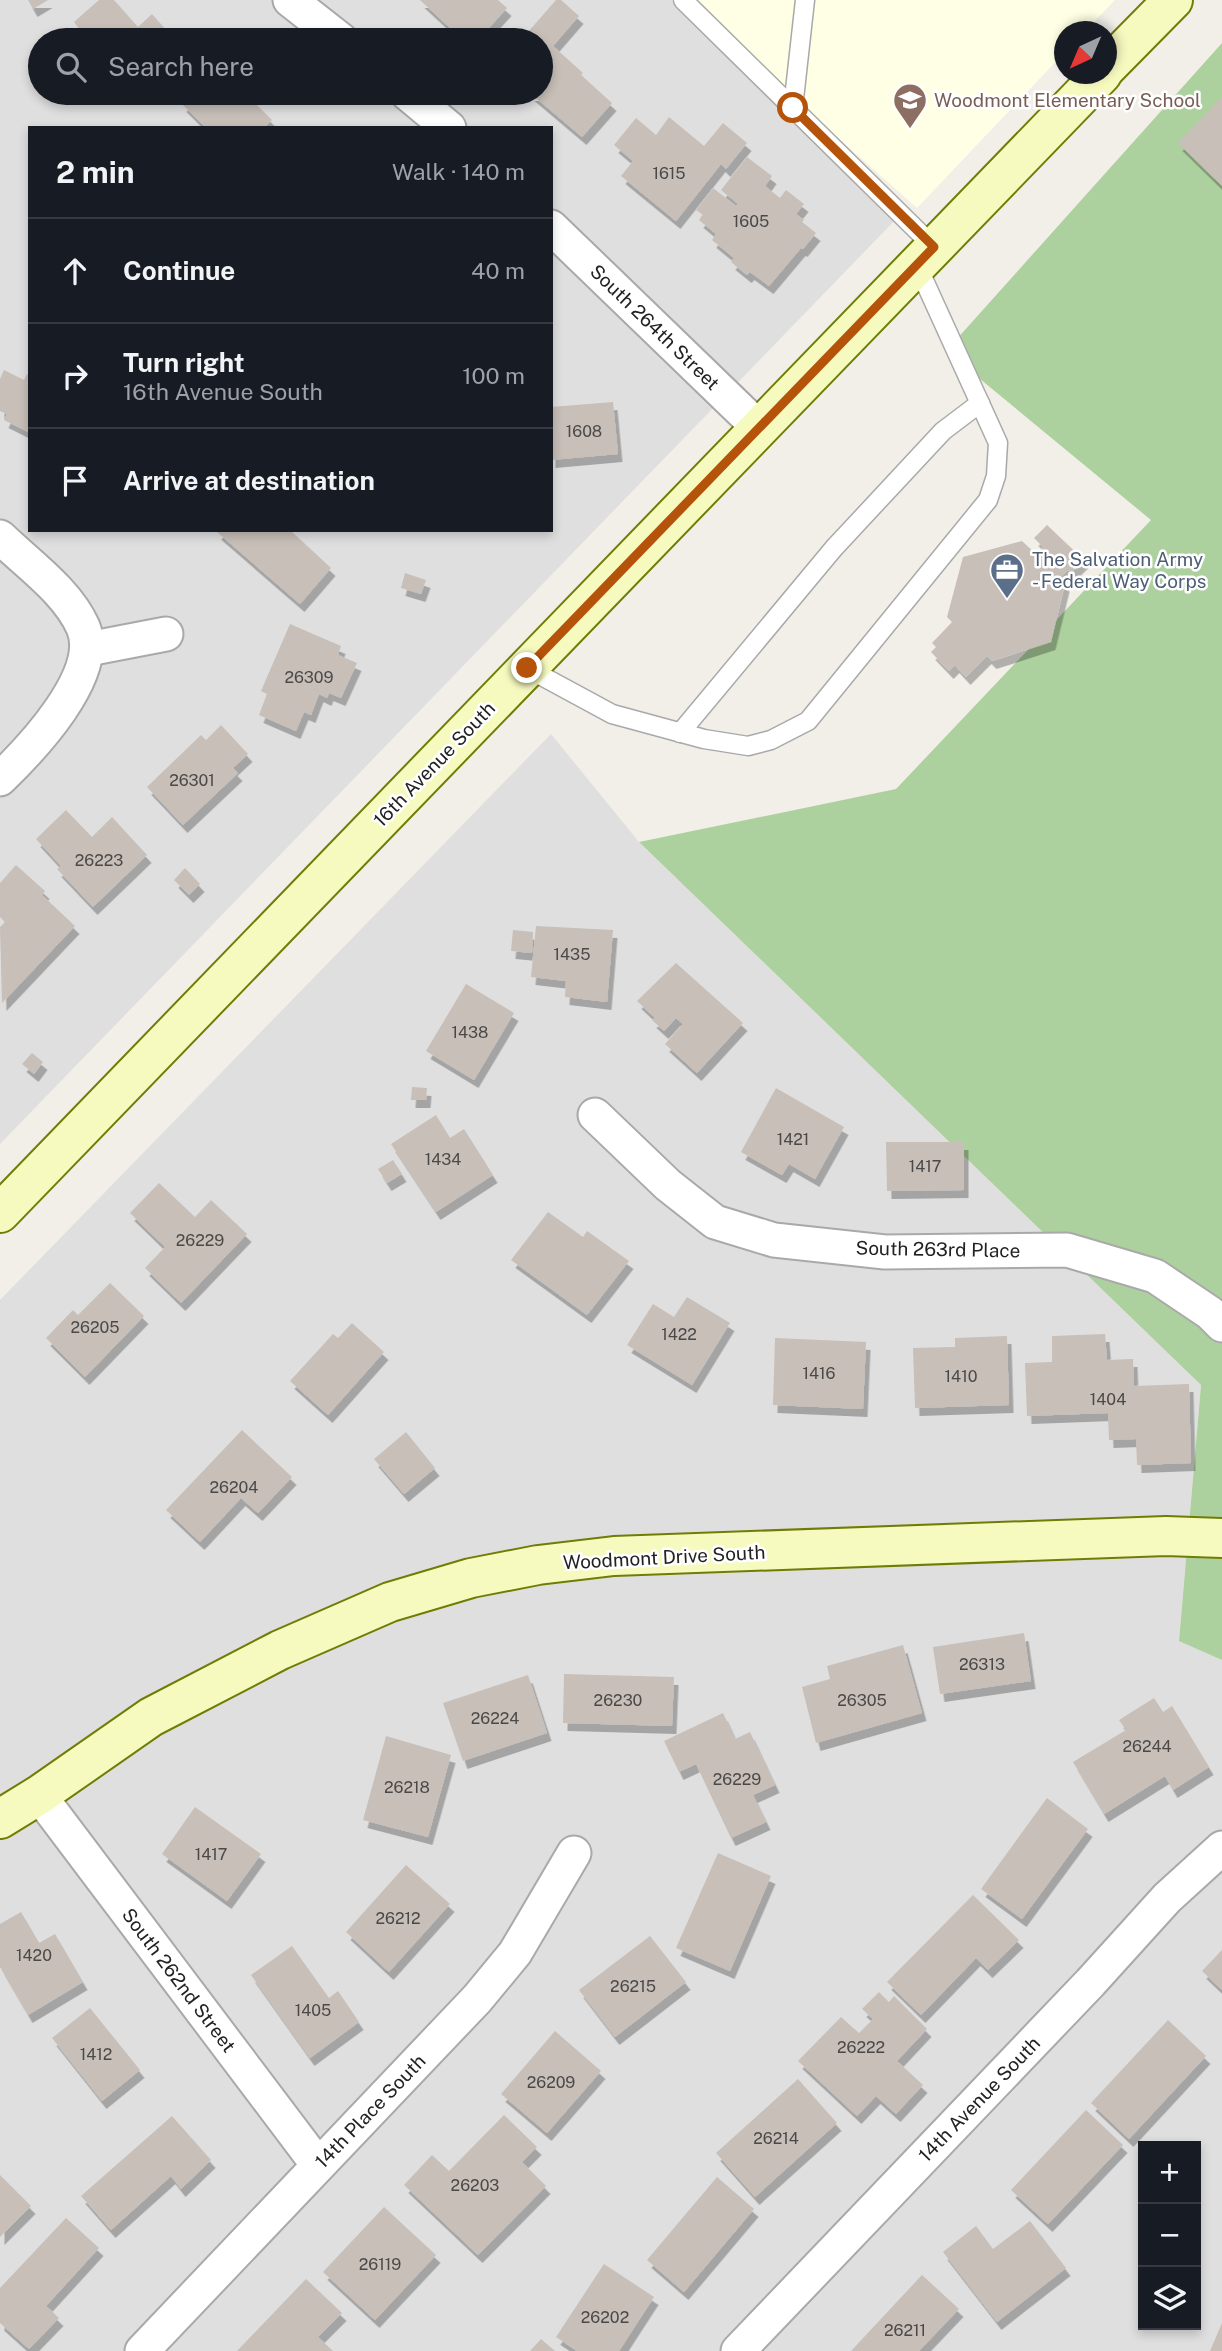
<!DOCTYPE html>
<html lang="en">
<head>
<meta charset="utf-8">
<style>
  :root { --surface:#171b24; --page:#20242c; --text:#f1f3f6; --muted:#9ea1a6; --line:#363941 }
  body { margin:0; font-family:"Public Sans",sans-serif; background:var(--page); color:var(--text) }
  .controls { position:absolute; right:21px; bottom:21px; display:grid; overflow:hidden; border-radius:0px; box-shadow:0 4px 10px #0003 }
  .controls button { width:63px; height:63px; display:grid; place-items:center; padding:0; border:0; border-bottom:2px solid var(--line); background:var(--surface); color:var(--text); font:35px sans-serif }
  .compass { position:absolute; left:1054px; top:21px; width:63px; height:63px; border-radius:50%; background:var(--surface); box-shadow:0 4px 10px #0003; rotate:224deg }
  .stop { position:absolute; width:21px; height:21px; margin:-16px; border:5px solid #b45309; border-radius:50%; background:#fff }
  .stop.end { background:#b45309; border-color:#fff; box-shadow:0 2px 7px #0008 }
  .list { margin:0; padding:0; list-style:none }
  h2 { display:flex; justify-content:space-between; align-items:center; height:91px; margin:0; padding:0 28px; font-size:30px }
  h2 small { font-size:23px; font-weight:400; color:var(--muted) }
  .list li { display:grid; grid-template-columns:46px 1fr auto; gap:21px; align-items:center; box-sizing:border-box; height:105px; padding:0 28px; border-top:2px solid var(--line) }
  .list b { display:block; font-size:26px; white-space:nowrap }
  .list p { margin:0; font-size:23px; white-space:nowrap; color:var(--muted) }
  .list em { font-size:23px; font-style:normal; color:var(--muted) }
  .icon { flex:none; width:38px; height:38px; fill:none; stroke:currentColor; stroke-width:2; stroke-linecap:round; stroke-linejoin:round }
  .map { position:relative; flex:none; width:1222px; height:2351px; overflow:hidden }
  .search { position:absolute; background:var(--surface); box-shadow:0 4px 10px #0003; left:28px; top:28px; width:525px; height:77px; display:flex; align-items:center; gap:18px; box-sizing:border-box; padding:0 24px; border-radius:38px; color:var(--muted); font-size:26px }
  .panel { position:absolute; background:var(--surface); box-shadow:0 4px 10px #0003; left:28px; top:126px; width:525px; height:406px; border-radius:0px }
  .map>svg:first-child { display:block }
  .residential { fill:#e0dfdf; fill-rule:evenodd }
  .education { fill:#ffffe5 }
  .forest { fill:#add19e }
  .building { fill:#c7bfb8; filter:url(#shadow) }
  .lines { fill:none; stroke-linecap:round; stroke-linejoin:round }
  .lane-casing { stroke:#a9a9a9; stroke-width:21 }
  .street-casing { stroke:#a9a9a9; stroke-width:37 }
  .secondary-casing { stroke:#707d05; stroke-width:42 }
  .lane { stroke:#fff; stroke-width:18 }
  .street { stroke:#fff; stroke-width:33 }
  .secondary { stroke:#f7fabf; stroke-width:38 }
  .route { stroke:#b45309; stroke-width:9 }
  .labels { text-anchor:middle; stroke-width:5; stroke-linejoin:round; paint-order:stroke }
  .number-label { font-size:16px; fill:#4b4948 }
  .education-label { font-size:19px; fill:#785e54; stroke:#fff; text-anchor:start }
  .street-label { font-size:19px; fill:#222; stroke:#fff }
  .service-label { font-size:19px; fill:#4e5e75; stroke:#fff; text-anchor:start }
</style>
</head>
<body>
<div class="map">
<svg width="1222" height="2351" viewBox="0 0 1222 2351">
  <defs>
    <filter id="shadow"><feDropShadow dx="4.5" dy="8" stdDeviation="0" flood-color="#0004"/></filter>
  </defs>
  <rect width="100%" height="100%" fill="#f2efe9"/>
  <g class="residential">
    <path d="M0 0H671L901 214 0 1144ZM40 40H541V93H40ZM30 128H551V530H30Z"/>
    <path d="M551 734 639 842 1201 1385 1179 1640 1222 1660V2351H0V1300ZM1143 2146H1196V2325H1143Z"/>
  </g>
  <polygon class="education" points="683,0 1115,0 1085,31 1064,32 1064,53 917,208"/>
  <polygon class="forest" points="1222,43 1222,1660 1179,1641 1201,1385 639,842 896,789 1151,520 946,351"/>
  <g class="building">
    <polygon points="28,0 48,0 33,9"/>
    <polygon points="99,0 114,0 138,27 152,14 175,40 69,40 80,30 74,22"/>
    <polygon points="420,0 498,0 507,8 478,40 463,40"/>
    <polygon points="556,0 561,0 579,16 553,46 583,73 581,75 612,103 582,137 530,93 541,93 541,40 521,40"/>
    <polygon points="193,93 245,93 272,120 264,128 206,128 182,104"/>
    <polygon points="1222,97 1222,186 1178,143"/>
    <polygon points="669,117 704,146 723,123 747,143 726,169 721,164 676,221 621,176 633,161 614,145 636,118 656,135"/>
    <polygon points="747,157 772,176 765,186 780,198 786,190 804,204 796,214 804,220 802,222 816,233 803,249 801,248 769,286 750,272 747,275 731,262 734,258 712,240 716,234 699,220 703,215 696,210 713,188 736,206 738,204 721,190"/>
    <polygon points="4,370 24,380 27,374 30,376 30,433 4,420 7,414 0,411 0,379"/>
    <polygon points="613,402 618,454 551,460 551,407"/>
    <polygon points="1047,525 1084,560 1071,573 1068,570 1060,578 1065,584 1051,642 992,661 987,656 966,677 955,665 949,671 931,652 936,647 932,643 952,622 947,617 963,557 1022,541 1036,554 1043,547 1034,538"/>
    <polygon points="218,530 290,530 331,568 300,604 217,532"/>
    <polygon points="405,573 426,580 421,594 401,588"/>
    <polygon points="290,624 341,646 338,655 357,663 341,698 329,693 327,698 319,694 311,715 304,712 296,731 259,715 267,694 261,691"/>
    <polygon points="221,725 248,754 233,768 238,773 183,825 147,787 201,735 206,740"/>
    <polygon points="66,810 92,837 112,817 147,855 93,907 57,869 61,866 36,839"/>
    <polygon points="16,865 45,891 42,895 75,926 2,1003 0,927 5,922 0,917 0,883"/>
    <polygon points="185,868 200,884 189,895 174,880"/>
    <polygon points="536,926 613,930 607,1002 565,997 566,981 531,977"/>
    <polygon points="513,930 533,932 532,953 511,951"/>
    <polygon points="676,963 743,1023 697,1073 665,1044 683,1024 676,1018 664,1031 652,1020 655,1018 637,1001"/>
    <polygon points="466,984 514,1013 474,1080 426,1051"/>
    <polygon points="32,1053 43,1062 34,1074 22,1064"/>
    <polygon points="412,1087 427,1088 426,1100 411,1100"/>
    <polygon points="776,1088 844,1127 815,1179 789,1164 782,1175 741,1152"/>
    <polygon points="436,1115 450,1138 464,1129 493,1175 436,1212 391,1144"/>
    <polygon points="886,1142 964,1142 964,1190 887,1191"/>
    <polygon points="393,1160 402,1174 387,1183 378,1169"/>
    <polygon points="159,1183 195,1217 211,1200 247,1234 181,1303 145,1268 165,1247 130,1213"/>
    <polygon points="548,1212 583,1237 587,1231 629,1261 587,1315 511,1260"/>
    <polygon points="110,1283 144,1316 85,1377 46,1338 73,1310 78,1315"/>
    <polygon points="687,1297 730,1323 692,1385 627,1345 653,1304 674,1317"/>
    <polygon points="352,1323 384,1352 328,1415 290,1381 333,1334 338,1338"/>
    <polygon points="1105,1334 1107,1360 1133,1359 1134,1386 1189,1384 1191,1463 1137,1465 1136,1439 1109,1440 1108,1413 1027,1416 1025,1363 1052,1362 1052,1336"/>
    <polygon points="1007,1336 1009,1405 915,1408 913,1348 955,1347 955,1338"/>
    <polygon points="775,1338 866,1342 863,1409 773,1405"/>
    <polygon points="242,1430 292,1477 258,1513 241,1498 200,1542 166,1510"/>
    <polygon points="406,1432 435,1468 404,1494 374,1459"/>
    <polygon points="1024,1633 1031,1681 940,1694 933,1647"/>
    <polygon points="903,1645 922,1713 816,1743 802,1687 830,1679 827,1666"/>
    <polygon points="564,1674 674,1677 672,1726 563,1723"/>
    <polygon points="528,1675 547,1733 463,1761 443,1703"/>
    <polygon points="1154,1698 1163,1712 1172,1706 1209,1767 1173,1790 1165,1776 1104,1814 1073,1762 1126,1730 1119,1720"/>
    <polygon points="723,1713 735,1739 750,1732 775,1785 753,1795 766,1822 731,1838 696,1764 679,1772 664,1741"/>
    <polygon points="386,1736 451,1755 428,1837 363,1820"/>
    <polygon points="1047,1798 1088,1829 1022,1919 981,1889"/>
    <polygon points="195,1807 261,1854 227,1901 162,1854"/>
    <polygon points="718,1853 771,1876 730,1971 676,1948"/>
    <polygon points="406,1865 450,1904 389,1972 346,1932"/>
    <polygon points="973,1895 1019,1940 988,1970 976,1958 921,2015 887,1982"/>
    <polygon points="21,1912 39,1943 55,1934 83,1982 28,2015 0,1967 0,1924"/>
    <polygon points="650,1936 686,1982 615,2037 579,1990"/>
    <polygon points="292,1946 329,1998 338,1991 359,2022 310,2058 251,1975"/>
    <polygon points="1222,1950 1222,1990 1202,1971"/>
    <polygon points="879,1992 889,2002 894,1996 927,2029 897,2061 923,2085 896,2114 876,2096 857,2116 798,2061 841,2017 859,2033 873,2019 862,2009"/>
    <polygon points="90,2008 140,2070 102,2101 52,2038"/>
    <polygon points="1168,2020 1206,2056 1129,2139 1091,2103"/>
    <polygon points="555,2031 601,2071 547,2133 501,2094"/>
    <polygon points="798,2079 837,2123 755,2197 716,2153"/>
    <polygon points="1086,2110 1123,2145 1048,2224 1011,2190"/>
    <polygon points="504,2115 537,2147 522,2162 546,2186 478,2255 404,2185 432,2155 449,2171"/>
    <polygon points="172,2116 211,2160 181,2189 171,2176 111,2230 81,2196"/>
    <polygon points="0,2175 31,2206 0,2237"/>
    <polygon points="717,2177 754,2209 684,2292 647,2260"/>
    <polygon points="384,2207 436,2255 375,2320 323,2272"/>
    <polygon points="66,2218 99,2248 46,2306 59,2318 29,2349 0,2323 0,2288"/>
    <polygon points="1030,2221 1066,2268 997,2322 943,2252 976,2226 993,2249"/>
    <polygon points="604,2264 654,2297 619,2351 577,2351 556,2337"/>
    <polygon points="922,2275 959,2309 919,2351 851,2351"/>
    <polygon points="306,2279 342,2313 318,2337 333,2351 237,2351"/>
    <polygon points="1222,2323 1222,2351 1210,2351"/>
    <polygon points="541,2339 555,2351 530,2351"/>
  </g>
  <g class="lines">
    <g class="lane-casing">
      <g id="lane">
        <polyline points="683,0 934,247"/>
        <polyline points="793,108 805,0"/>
        <polyline points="527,668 612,714 704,739 748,746 771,740 808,721 988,500 996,476 998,443 917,265"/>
        <polyline points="680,733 834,548 943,431 980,403"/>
      </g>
    </g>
    <g class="street-casing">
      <g id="street">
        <polyline points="290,0 341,40"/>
        <polyline points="407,93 449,128"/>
        <polyline points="551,227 759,428"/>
        <path d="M0 537C28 564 67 591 83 627 103 674 31 749 0 779"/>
        <polyline points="88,649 166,634"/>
        <polyline points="595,1115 668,1185 715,1222 774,1240 885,1252 1067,1250 1155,1276 1210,1313 1222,1325"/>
        <polyline points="39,1795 318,2165"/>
        <polyline points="142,2351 477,1999 515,1953 574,1853"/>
        <polyline points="738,2351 1090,1983 1167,1898 1222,1848"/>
      </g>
    </g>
    <g class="secondary-casing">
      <g id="secondary">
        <polyline points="1106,68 1173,0"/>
        <polyline points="0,1213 1102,74"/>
        <polyline points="0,1819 39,1795 151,1717 280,1650 390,1602 471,1578 538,1565 614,1556 1166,1536 1222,1538"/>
      </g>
    </g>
    <use href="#lane" class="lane"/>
    <use href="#street" class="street"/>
    <use href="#secondary" class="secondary"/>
  </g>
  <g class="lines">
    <polyline class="route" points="527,668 934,247 793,108"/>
  </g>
  <defs>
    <g id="school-pin" transform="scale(1.75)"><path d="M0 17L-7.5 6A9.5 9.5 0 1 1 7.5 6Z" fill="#8d6e63" stroke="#fff"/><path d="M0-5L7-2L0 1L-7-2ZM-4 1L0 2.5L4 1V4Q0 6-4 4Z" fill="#fff"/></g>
    <g id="office-pin" transform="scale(1.75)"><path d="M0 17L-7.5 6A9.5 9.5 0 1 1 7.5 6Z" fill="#5c6f8a" stroke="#fff"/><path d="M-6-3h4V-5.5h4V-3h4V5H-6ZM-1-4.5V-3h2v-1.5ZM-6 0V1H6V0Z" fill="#fff"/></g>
  </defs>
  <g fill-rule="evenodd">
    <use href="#school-pin" x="910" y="100"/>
    <use href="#office-pin" x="1007" y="570"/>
  </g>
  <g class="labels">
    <g class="number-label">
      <text x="669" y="179">1615</text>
      <text x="751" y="227">1605</text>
      <text x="584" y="437">1608</text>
      <text x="309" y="683">26309</text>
      <text x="192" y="786">26301</text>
      <text x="99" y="866">26223</text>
      <text x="572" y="960">1435</text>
      <text x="470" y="1038">1438</text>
      <text x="793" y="1145">1421</text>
      <text x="443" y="1165">1434</text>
      <text x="925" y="1172">1417</text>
      <text x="200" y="1246">26229</text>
      <text x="95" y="1333">26205</text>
      <text x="679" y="1340">1422</text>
      <text x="819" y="1379">1416</text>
      <text x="961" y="1382">1410</text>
      <text x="1108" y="1405">1404</text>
      <text x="234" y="1493">26204</text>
      <text x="982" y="1670">26313</text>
      <text x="618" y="1706">26230</text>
      <text x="862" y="1706">26305</text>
      <text x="495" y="1724">26224</text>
      <text x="1147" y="1752">26244</text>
      <text x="737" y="1785">26229</text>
      <text x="407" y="1793">26218</text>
      <text x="211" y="1860">1417</text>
      <text x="398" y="1924">26212</text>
      <text x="34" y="1961">1420</text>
      <text x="633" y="1992">26215</text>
      <text x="313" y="2016">1405</text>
      <text x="861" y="2053">26222</text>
      <text x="96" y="2060">1412</text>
      <text x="551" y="2088">26209</text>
      <text x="776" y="2144">26214</text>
      <text x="475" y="2191">26203</text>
      <text x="380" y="2270">26119</text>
      <text x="605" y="2323">26202</text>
      <text x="905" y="2336">26211</text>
    </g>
    <g class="education-label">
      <text x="934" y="107">Woodmont Elementary School</text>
    </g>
    <g class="street-label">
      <text transform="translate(655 327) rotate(44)" y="7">South 264th Street</text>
      <text transform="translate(434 764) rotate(-46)" y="7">16th Avenue South</text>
      <text transform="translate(938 1249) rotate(1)" y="7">South 263rd Place</text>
      <text transform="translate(664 1557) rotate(-3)" y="7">Woodmont Drive South</text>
      <text transform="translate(179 1980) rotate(53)" y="7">South 262nd Street</text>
      <text transform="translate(979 2099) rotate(-46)" y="7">14th Avenue South</text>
      <text transform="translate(370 2111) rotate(-46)" y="7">14th Place South</text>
    </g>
    <g class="service-label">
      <text x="1032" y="566">The Salvation Army<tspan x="1032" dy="22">- Federal Way Corps</tspan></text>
    </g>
  </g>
</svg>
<div class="controls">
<button>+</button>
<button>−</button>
<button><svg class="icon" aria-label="layers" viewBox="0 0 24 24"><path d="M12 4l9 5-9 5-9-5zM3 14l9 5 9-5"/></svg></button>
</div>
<svg class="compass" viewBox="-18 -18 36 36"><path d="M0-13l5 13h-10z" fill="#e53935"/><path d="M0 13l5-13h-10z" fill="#9ea1a6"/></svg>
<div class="stop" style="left:793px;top:108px"></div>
<div class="stop end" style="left:527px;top:668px"></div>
<div class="search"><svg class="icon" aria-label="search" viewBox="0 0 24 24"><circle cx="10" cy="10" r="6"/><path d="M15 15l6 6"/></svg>Search here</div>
<section class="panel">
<h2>2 min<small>Walk · 140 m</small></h2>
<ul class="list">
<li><svg class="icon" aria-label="ahead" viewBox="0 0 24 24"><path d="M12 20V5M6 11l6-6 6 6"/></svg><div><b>Continue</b></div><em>40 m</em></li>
<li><svg class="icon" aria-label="right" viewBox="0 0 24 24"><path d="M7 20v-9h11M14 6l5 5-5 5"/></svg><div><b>Turn right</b><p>16th Avenue South</p></div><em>100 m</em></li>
<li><svg class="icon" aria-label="arrive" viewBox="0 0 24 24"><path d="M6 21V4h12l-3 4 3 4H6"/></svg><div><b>Arrive at destination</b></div></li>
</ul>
</section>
</div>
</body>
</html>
